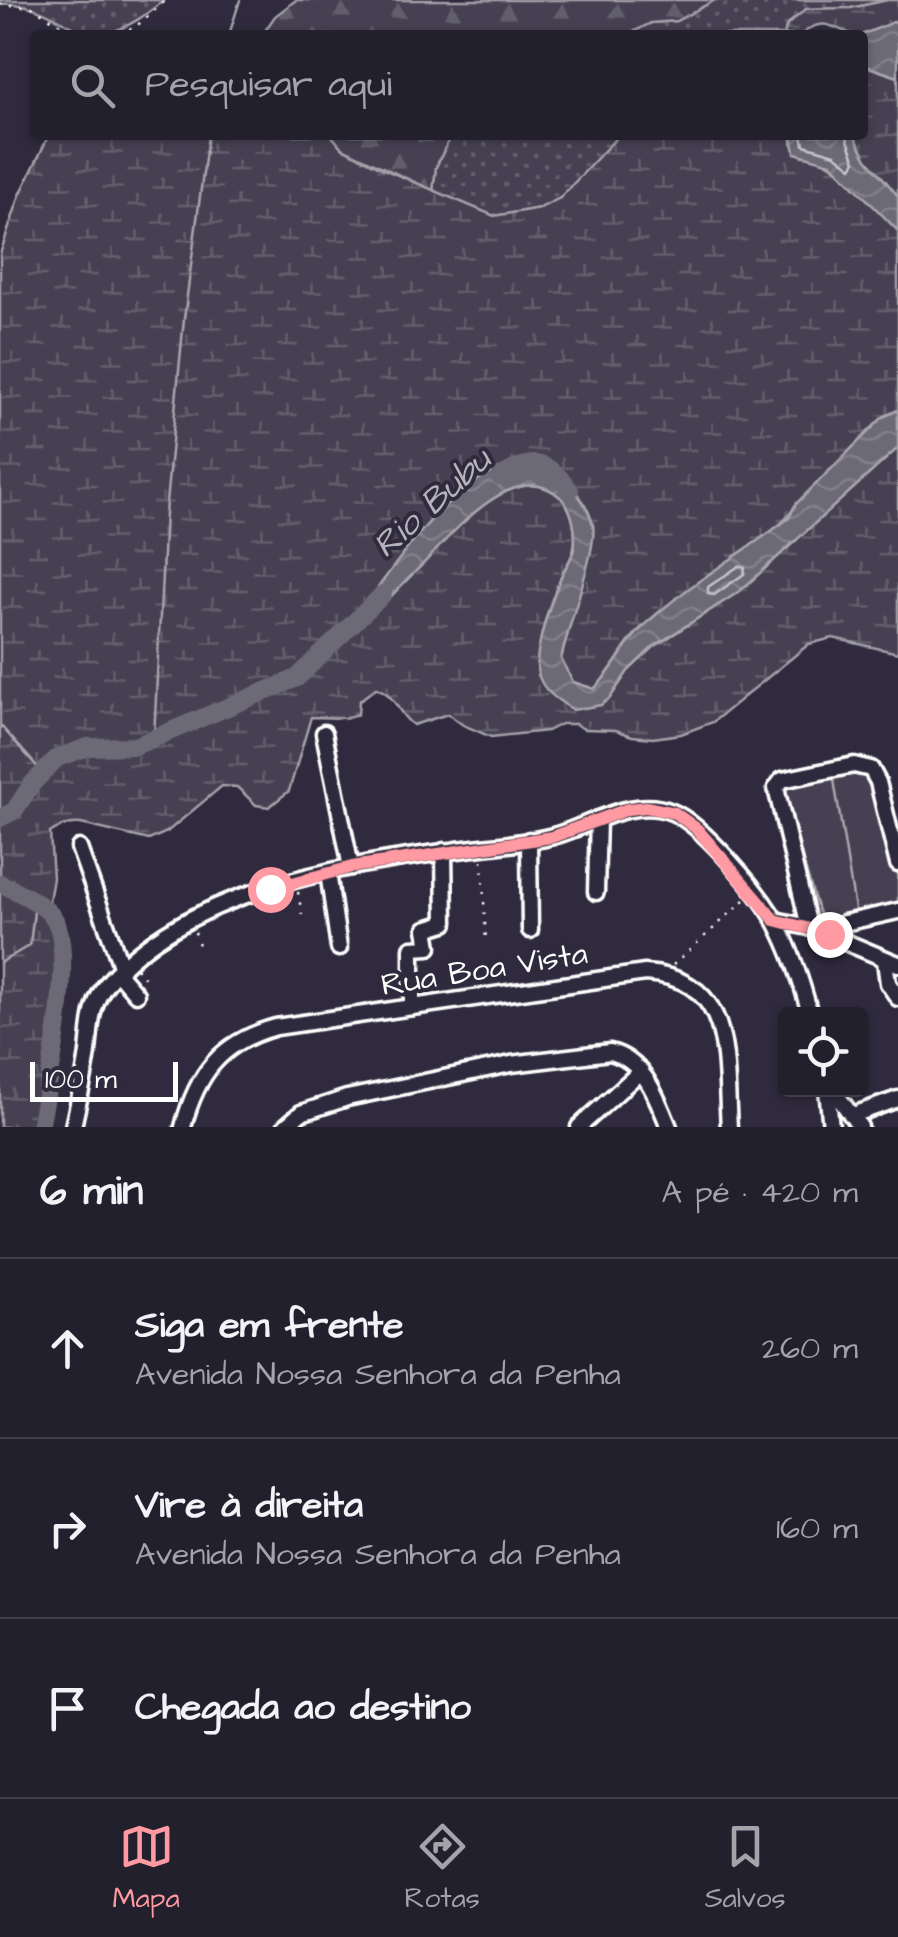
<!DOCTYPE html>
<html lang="pt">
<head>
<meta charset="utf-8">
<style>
  :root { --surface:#23202e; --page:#2f2d3a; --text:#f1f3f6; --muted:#a3a3aa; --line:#403e4a; --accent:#ff9aa2 }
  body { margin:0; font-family:"Architects Daughter",sans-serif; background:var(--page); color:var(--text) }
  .controls { position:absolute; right:30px; bottom:30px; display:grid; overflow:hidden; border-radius:10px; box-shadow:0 2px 8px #0004 }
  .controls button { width:90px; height:90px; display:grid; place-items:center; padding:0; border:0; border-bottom:2px solid var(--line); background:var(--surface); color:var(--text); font:50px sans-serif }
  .scale { position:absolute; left:30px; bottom:25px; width:148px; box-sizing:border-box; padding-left:10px; border:5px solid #fff; border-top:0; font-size:28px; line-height:35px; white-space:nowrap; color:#fff; -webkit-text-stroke:8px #2f2a3d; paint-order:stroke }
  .stop { position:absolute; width:30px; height:30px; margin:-22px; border:8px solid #ff9aa2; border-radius:50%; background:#fff }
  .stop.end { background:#ff9aa2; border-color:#fff; box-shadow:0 2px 10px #0008 }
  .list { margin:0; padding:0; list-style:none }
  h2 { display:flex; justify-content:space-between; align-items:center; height:130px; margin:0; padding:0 40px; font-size:42px }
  h2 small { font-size:32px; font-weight:400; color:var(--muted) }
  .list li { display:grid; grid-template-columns:65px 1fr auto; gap:30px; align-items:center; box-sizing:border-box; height:180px; padding:0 40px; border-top:2px solid var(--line) }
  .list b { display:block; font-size:38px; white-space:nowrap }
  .list p { margin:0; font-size:32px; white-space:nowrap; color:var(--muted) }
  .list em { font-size:32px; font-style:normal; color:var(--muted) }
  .icon { flex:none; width:55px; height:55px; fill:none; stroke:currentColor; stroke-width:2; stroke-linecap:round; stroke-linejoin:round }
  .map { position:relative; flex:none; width:898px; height:1127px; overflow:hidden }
  .search { position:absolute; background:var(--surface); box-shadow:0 2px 8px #0004; left:30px; right:30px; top:30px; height:110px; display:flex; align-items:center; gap:25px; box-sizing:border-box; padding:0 35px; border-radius:10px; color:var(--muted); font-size:38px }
  .sheet { height:670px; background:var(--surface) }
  nav { display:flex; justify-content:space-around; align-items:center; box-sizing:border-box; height:140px; border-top:2px solid var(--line); background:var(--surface); font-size:28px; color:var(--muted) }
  nav a { display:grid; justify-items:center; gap:5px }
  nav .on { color:var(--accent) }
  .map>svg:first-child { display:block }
  .grass { fill:url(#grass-dots); stroke:#a2a0a8; stroke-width:2.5 }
  .forest { fill:url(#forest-firs); stroke:#a2a0a8; stroke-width:2.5 }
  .wetland { fill:url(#wetland-marsh); stroke:#a2a0a8; stroke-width:2.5 }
  .garden { fill:#464152; stroke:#a2a0a8; stroke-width:2.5 }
  .water { fill:url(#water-waves); stroke:#a7a6ad; stroke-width:2.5 }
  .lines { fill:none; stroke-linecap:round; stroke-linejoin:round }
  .shore { stroke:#c5c3c9; stroke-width:2.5 }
  .stream { stroke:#a7a6ad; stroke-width:2.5 }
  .river { stroke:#6d6a77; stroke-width:18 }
  .minor-casing { stroke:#fff; stroke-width:21 }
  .path { stroke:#fff; stroke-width:2.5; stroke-dasharray:2.5 8; stroke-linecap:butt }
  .minor { stroke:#2f2a3d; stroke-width:14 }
  .route { stroke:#ff9aa2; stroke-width:12 }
  .labels { text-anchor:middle; stroke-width:8; stroke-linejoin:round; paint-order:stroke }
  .street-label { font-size:32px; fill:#fff; stroke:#2f2a3d }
  .water-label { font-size:35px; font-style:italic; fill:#b6b4bb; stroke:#2f2a3d }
</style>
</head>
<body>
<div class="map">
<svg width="898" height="1127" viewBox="0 0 898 1127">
  <defs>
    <pattern id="grass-dots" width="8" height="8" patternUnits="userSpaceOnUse" patternTransform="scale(2.5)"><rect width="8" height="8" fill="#464152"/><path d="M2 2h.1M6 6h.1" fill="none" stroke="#625e6c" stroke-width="1.8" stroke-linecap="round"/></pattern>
    <pattern id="forest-firs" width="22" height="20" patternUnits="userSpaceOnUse" patternTransform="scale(2.5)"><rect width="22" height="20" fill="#464152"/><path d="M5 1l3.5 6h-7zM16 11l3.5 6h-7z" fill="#625e6c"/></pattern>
    <pattern id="wetland-marsh" width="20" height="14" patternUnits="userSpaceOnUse" patternTransform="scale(2.5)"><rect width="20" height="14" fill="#464152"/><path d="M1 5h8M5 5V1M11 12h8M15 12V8" fill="none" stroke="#625e6c"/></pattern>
    <pattern id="water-waves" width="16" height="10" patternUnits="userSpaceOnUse" patternTransform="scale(2.5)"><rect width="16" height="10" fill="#6d6a77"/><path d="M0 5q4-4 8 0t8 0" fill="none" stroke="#83808b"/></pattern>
  </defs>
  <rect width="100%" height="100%" fill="#2f2a3d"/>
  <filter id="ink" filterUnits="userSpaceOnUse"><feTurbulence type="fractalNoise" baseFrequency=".01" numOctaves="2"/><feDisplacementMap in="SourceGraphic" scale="20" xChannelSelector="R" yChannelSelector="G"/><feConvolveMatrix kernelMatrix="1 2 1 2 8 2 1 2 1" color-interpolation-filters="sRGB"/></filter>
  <g filter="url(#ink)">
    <g class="grass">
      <path d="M0 0H164C76 75 74 0 0 4Z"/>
      <polygon points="715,0 888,0 851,8 806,9 787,25 784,35 627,35 651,23 676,21"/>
      <polygon points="451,135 619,135 560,198 540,208 494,216 433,191 436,167"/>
    </g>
    <g class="forest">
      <polygon points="296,0 715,0 676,21 651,23 627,35 262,35 275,16"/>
      <polygon points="331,135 451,135 436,167 433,191 342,148"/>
    </g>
    <g class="wetland">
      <path d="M888 0H898V20C887 26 874 34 861 35 839 36 827 11 801 35H784L787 25 806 9 851 8Z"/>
      <polygon points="863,65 898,77 898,196 867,159 854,135 863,135"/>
      <path d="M49 135H331L342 148 386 170 494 216 540 208 560 198 619 135H792V143L803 156C836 154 876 208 898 231V410L883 417 796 504C787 521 774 529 759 541 720 571 676 594 641 628 622 646 614 671 594 689L573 682 561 659 587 562 593 526 574 488 556 474 531 465 499 470 464 488 367 602 374 613C410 582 492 466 546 488 555 492 564 497 568 507 574 519 577 539 573 552 571 559 566 566 563 572 550 601 535 644 538 676L610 698 628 671 654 647 740 591 898 448V653L833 638 809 644 713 722 681 734 653 738 632 736 616 730 584 729 575 724H561L547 731 491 737 463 725 448 714 413 725C397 714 397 695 376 688L359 701 358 714 346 718 311 717 289 791 269 807 256 805 237 787 222 786 167 832 149 840 81 824C68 823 60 826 50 833L53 878 47 913 67 951 63 966 58 1064 42 1127H0V254L20 195Z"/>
    </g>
    <polygon class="garden" points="872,767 898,845 898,911 824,930 781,788"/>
    <g class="water">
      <polygon points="898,20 898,77 863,65 861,35"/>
      <polygon points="792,135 854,135 867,159 898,196 898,231 831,163 795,153"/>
      <path d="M898 410V448L740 591 653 647 628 671 610 698 601 705 573 710C555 698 538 689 537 665 537 642 552 598 561 577 565 568 572 559 574 549 577 534 573 510 562 499 519 454 454 531 426 561 411 576 397 589 383 605L374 613 366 611 367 602C406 552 475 438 552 472 570 480 589 506 593 525 598 548 566 631 561 659L573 682 594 689C614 671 623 645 643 627 687 584 741 555 789 518L796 504 883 417Z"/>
    </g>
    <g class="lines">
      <g class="shore">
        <polyline points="802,135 804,145 835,154 852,167 856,161 846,135"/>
        <polygon points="739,566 745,568 744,574 714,595 708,594 708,587"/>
      </g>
      <g class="stream">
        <polyline points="229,35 240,0"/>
        <polyline points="0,725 42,772"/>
        <polyline points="154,738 165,513 184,319 208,135"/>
        <polyline points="834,780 856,915"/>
        <polyline points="0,963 30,945 35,903"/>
      </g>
      <g class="river">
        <path d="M500 477C532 457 547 459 570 490"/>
        <polyline points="0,818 14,811 32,784 57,758 88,747 135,746 297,678 383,594"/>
        <path d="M0 883C17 892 40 901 53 917 77 947 48 1088 40 1127"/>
      </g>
      <g class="minor-casing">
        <g id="minor">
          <polyline points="324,733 351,867"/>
          <polyline points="529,840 530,930"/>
          <polyline points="79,848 122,969"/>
          <polyline points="328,872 339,948"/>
          <polyline points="596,892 598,819"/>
          <polyline points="775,920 809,927 898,964"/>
          <polyline points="809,927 776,788 782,780 854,765 871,769 878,782 898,864"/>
          <polyline points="829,935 844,923 898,911"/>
          <polyline points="885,961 888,983 898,998"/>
          <polyline points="118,973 136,994"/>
          <polyline points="412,1007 412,948 429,947 426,929 445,923 444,851"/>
          <polyline points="827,1090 831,1127"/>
          <polyline points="833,1090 860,1127"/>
          <polyline points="853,1115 898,1099"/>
          <path d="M73 1127C78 1102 85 1077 88 1052 91 1025 90 1003 109 981 188 891 338 866 451 851 483 846 517 845 549 837 589 828 630 795 672 812 702 824 760 893 776 922 791 950 802 983 810 1014"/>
          <path d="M183 1127C197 1073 221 1042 276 1027L645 973C736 979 724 1059 729 1127"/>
          <path d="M285 1127 301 1113 347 1098 511 1064 610 1052C644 1060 657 1098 669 1127"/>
          <polyline points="579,1127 641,1071"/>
        </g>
      </g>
      <g class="path">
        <polyline points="0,4 32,7 78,35"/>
        <polyline points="120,35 142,22 166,0"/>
        <polyline points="482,860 486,943"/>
        <polyline points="298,892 302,915"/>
        <polyline points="195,932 199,945"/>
        <polyline points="673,965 745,900"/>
        <polyline points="136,968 145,978"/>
      </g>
      <use href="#minor" class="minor"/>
    </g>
  </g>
  <g class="lines" filter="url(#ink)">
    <polyline class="route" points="270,889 352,867 552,837 628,809 646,807 675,813 697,829 775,920 829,934"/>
  </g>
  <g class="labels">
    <g class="street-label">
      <text transform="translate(484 968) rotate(-9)" y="11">Rua Boa Vista</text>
    </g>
    <g class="water-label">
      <text transform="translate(431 502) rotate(-42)" y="12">Rio Bubu</text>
    </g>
  </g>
</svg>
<div class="controls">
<button><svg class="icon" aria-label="locate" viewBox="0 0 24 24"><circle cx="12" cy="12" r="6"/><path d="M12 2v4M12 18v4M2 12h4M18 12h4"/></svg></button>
</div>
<div class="scale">100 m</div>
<div class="stop" style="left:270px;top:889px"></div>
<div class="stop end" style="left:829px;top:934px"></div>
<div class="search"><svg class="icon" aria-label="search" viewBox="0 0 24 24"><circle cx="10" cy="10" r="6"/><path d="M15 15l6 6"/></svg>Pesquisar aqui</div>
</div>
<section class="sheet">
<h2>6 min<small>A pé · 420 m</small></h2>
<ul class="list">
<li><svg class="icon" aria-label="ahead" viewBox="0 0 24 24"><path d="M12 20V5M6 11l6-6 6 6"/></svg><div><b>Siga em frente</b><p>Avenida Nossa Senhora da Penha</p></div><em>260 m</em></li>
<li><svg class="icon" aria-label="right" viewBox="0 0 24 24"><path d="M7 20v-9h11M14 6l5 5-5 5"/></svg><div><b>Vire à direita</b><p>Avenida Nossa Senhora da Penha</p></div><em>160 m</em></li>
<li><svg class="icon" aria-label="arrive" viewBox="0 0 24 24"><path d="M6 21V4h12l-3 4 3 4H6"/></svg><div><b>Chegada ao destino</b></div></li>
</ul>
</section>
<nav>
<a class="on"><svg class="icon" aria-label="map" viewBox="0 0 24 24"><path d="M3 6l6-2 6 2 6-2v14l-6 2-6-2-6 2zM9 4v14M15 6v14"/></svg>Mapa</a>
<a><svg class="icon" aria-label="directions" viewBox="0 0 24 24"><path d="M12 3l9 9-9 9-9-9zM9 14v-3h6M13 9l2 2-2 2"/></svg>Rotas</a>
<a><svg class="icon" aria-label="saved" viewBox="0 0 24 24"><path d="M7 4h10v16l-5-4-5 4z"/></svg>Salvos</a>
</nav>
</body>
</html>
